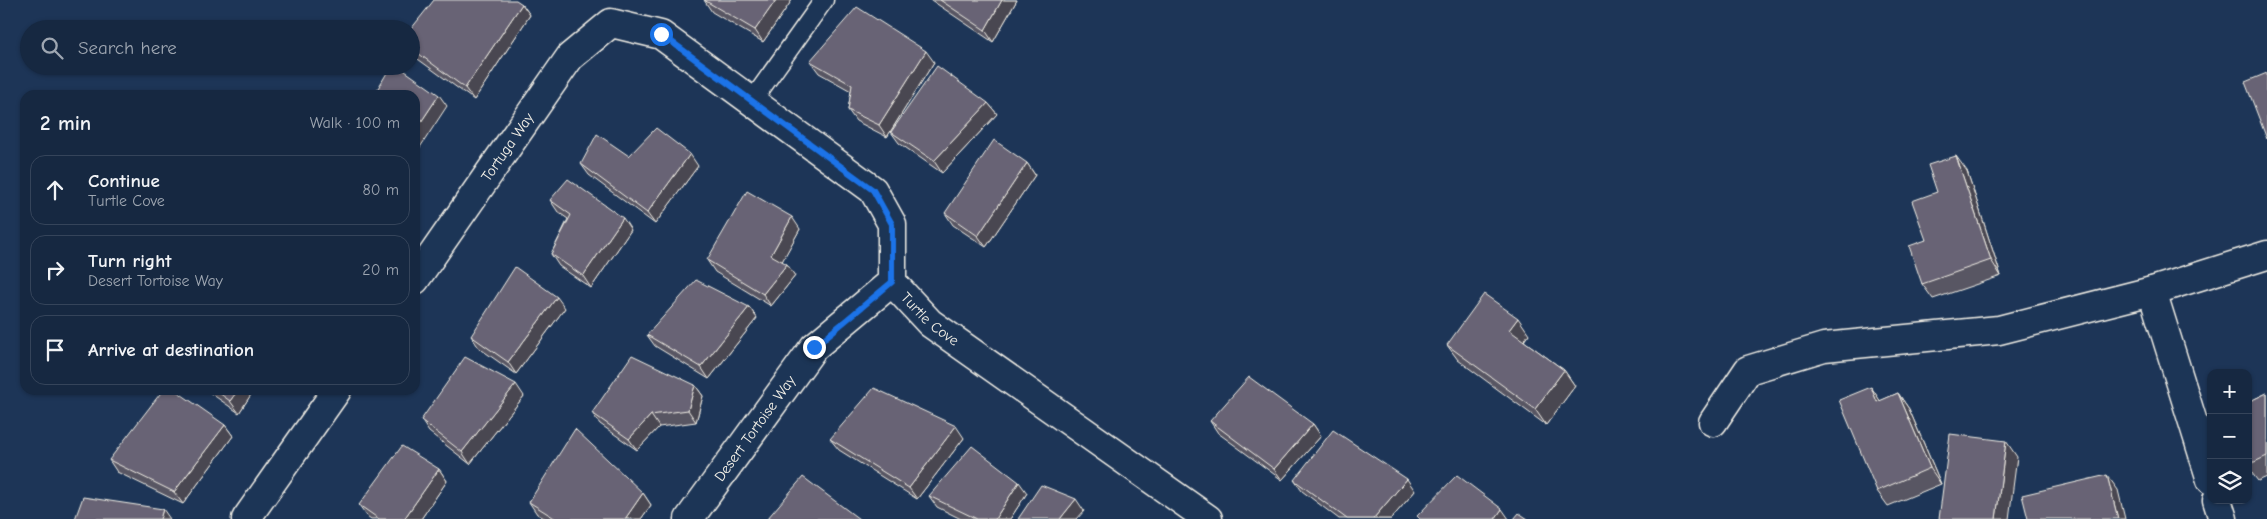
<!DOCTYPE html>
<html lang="en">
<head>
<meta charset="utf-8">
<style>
  :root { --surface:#162841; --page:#1f3048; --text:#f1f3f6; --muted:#9ea6b1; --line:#35445a }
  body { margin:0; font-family:"Comic Neue",sans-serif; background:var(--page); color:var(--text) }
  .controls { position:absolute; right:15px; bottom:15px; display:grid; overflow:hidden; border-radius:10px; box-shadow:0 1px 4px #0004 }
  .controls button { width:45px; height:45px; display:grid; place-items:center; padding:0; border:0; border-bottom:1px solid var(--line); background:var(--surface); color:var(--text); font:25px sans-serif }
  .stop { position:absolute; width:15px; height:15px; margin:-11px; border:4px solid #1a73e8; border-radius:50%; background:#fff }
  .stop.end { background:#1a73e8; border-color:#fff; box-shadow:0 1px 5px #0008 }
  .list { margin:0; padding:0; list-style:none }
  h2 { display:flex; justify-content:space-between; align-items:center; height:65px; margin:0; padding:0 20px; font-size:21px }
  h2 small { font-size:16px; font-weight:400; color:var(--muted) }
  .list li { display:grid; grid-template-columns:32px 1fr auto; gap:15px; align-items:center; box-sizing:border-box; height:70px; margin:0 10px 10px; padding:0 10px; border:1px solid var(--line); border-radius:15px }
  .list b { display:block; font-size:19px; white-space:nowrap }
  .list p { margin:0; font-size:16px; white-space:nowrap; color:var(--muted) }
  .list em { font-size:16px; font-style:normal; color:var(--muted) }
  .icon { flex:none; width:28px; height:28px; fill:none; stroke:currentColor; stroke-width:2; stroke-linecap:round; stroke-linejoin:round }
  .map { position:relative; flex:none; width:2267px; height:519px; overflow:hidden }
  .search { position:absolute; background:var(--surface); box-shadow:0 1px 4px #0004; left:20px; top:20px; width:400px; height:55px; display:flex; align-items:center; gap:12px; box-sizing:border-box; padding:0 18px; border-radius:28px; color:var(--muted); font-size:19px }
  .panel { position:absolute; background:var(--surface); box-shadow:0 1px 4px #0004; left:20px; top:90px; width:400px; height:305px; border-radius:15px }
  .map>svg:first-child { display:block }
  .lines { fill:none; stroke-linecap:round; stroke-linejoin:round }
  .lane-casing { stroke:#f4f1e8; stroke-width:21 }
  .street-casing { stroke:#f4f1e8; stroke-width:31 }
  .lane { stroke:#1d3557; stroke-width:18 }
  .street { stroke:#1d3557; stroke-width:28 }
  .wall { fill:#595664; stroke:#f4f1e8 }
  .shaded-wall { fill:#494651; stroke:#f4f1e8 }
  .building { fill:#686474; stroke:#f4f1e8 }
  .route { stroke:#1a73e8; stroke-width:6 }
  .labels { text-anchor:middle; stroke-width:4; stroke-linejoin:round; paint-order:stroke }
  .street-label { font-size:15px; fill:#f4f1e8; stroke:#1d3557 }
</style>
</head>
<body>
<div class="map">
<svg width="2267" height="519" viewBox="0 0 2267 519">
  <rect width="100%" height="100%" fill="#1d3557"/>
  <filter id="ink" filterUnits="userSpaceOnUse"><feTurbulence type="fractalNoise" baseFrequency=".02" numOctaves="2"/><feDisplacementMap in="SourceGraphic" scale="10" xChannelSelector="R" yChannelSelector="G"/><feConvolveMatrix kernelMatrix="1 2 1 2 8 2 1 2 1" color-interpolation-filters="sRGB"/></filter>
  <g filter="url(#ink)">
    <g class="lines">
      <g class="lane-casing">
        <polyline id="lane" points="752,101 824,0"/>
      </g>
      <g class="street-casing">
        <g id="street">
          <path id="s1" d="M415 280 570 57 611 23 661 35 873 190 892 224V282L930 323 1208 519"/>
          <polyline points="2152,291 2211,480"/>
          <polyline points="1713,422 1748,370 1824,347 1999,330 2152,291 2267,255"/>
          <polyline points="2217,500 2223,519"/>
          <polyline points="246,519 337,390"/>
          <path id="s2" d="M689 519 814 347 892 282"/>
        </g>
      </g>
      <use href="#lane" class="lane"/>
      <use href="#street" class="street"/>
    </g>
    <g class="wall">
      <polygon points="704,0 792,0 763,42 712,12"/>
      <polygon points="931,0 1017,0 993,42"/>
      <polygon points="522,4 530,15 474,100 411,54 411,29"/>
      <polygon points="810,61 934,62 887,137 856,121 848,110 851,91 819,73"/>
      <polygon points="988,103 997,114 942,173 899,143 891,132"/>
      <polygon points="629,156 698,166 655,224 589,175 581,164"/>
      <polygon points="1027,163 1035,175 986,247 953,225 945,213"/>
      <polygon points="1967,171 2001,276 1933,299 1922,284 1926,240 1937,192"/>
      <polygon points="550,200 631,230 591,288 559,266 551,254 568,219 558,212"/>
      <polygon points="800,229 782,261 795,276 771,306 715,272 707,260"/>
      <polygon points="749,307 757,318 709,379 655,346 647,335"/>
      <polygon points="565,308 516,374 479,348 471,336"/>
      <polygon points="1529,334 1524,341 1564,370 1575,386 1546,425 1458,360 1447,345"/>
      <polygon points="695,385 703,396 696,422 659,427 637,450 600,424 592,413"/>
      <polygon points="1871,387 1880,401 1898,393 1909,409 1941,484 1888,506 1877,491"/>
      <polygon points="206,390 254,390 239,413"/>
      <polygon points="2267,393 2267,477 2258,481 2248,468 2248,402"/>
      <polygon points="524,396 470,464 429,432 421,420"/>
      <polygon points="1210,421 1313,424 1321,436 1282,480 1218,433"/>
      <polygon points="225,425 233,436 183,504 117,472 109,460"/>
      <polygon points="964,438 917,499 839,450 830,439"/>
      <polygon points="439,469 447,481 421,519 371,519 367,516 359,505"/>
      <polygon points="1294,480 1415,491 1391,519 1339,519 1302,491"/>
      <polygon points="643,493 651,505 641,519 546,519 537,514 529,502"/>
      <polygon points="1027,493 1010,519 961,519 937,507 929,496"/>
    </g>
    <g class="shaded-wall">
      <polygon points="776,0 792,0 763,42 755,30"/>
      <polygon points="1002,0 1017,0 993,42 985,30"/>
      <polygon points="522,4 530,15 474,100 465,88"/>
      <polygon points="926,51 934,62 887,137 879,125"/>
      <polygon points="439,95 447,106 415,155 415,131"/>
      <polygon points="988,103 997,114 942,173 934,161"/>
      <polygon points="690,154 698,166 655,224 647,213"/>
      <polygon points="1956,156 1967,171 2001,276 1991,260"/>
      <polygon points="1027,163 1035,175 986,247 978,236"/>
      <polygon points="792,217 800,229 779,267 771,255"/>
      <polygon points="623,218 631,230 591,288 583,276"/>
      <polygon points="787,264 795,276 771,306 763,294"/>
      <polygon points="557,297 565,308 516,374 508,362"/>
      <polygon points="749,307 757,318 709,379 701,367"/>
      <polygon points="1518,318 1529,334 1520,345 1509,330"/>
      <polygon points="1564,370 1575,386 1546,425 1535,409"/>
      <polygon points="516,384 524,396 470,464 462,452"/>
      <polygon points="695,385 703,396 696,422 688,410"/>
      <polygon points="1871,387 1881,402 1877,402"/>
      <polygon points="238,390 254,390 239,413 230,401"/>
      <polygon points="1898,393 1909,409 1941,484 1930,468"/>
      <polygon points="651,415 659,427 637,450 629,439"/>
      <polygon points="1313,424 1321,436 1282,480 1274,469"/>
      <polygon points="225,425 233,436 183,504 174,492"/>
      <polygon points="956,426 964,438 917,499 909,488"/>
      <polygon points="2006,441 2017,457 2009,519 1996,519"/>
      <polygon points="439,469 447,481 421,519 404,519"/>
      <polygon points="2107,475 2118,490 2125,519 2118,519"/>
      <polygon points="1407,479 1415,491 1391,519 1373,519"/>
      <polygon points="1019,482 1027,493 1010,519 995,519"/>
      <polygon points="643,493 651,505 641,519 625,519"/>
      <polygon points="1076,499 1084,511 1077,519 1060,519"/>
      <polygon points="163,509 170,519 160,519"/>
      <polygon points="1502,509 1509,519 1495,519"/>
    </g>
    <g class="building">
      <polygon points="434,0 516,0 522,4 465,88 411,48 411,29"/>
      <polygon points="704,0 776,0 755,30"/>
      <polygon points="940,0 1002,0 985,30"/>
      <polygon points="857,7 926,51 879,125 848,110 852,85 810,61"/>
      <polygon points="391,66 398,66 439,95 415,131 415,95 374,95"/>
      <polygon points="937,66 988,103 934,161 891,132"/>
      <polygon points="2267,73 2267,139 2245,82"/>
      <polygon points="656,128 690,154 647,213 581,164 597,134 629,156"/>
      <polygon points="994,140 1027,163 978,236 945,213"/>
      <polygon points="1956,156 1991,260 1922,284 1909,246 1926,240 1912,201 1937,192 1928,165"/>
      <polygon points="568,179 623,218 583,276 551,254 571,215 550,200"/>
      <polygon points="747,191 792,217 771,255 787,264 763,294 707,260"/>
      <polygon points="515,267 557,297 508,362 471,336"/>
      <polygon points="696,280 749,307 701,367 647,335"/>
      <polygon points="1484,294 1518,318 1509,330 1564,370 1535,409 1447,345"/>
      <polygon points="632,355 695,385 688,410 651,415 629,439 592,413"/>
      <polygon points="465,357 516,384 462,452 421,420"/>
      <polygon points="1249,377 1313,424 1274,469 1210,421"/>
      <polygon points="1871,387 1877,402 1898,393 1930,468 1877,491 1839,400"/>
      <polygon points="874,388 956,426 909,488 830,439"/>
      <polygon points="163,390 175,390 225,425 174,492 109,460"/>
      <polygon points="215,390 238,390 230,401"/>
      <polygon points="2267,393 2267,456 2248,465 2248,402"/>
      <polygon points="575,429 643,493 625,519 556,519 529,502"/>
      <polygon points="1333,430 1407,479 1373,519 1347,519 1294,480"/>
      <polygon points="1950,434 2006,441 1996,519 1939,519"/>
      <polygon points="402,446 439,469 404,519 379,519 359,505"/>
      <polygon points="972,446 1019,482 995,519 977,519 929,496"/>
      <polygon points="1457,475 1502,509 1495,519 1420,519 1417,516"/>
      <polygon points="2107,475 2118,519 2028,519 2022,495"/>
      <polygon points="803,477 859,519 767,519"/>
      <polygon points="1041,485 1076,499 1060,519 1018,519"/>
      <polygon points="83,497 163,509 160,519 75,519"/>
      <polygon points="1519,513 1528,519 1514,519"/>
    </g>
  </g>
  <g class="lines" filter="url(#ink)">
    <polyline class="route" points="661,34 873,190 892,224 892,282 814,347"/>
  </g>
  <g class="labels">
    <g class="street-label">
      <text dy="5" stroke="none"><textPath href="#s1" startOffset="162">Tortuga Way</textPath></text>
      <text dy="5" stroke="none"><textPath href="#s1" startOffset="789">Turtle Cove</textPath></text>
      <text dy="5" stroke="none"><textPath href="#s2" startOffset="112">Desert Tortoise Way</textPath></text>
    </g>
  </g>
</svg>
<div class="controls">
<button>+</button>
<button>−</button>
<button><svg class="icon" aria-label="layers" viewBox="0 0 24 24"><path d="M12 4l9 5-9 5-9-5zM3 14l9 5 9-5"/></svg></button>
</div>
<div class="stop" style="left:661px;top:34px"></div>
<div class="stop end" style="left:814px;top:347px"></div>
<div class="search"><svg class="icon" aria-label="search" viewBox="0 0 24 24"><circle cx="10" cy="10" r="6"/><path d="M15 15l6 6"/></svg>Search here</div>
<section class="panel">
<h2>2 min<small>Walk · 100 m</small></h2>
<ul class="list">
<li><svg class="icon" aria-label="ahead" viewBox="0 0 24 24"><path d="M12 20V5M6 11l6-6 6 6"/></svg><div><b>Continue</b><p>Turtle Cove</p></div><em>80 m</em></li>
<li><svg class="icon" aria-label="right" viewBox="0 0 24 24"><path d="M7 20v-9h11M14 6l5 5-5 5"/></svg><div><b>Turn right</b><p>Desert Tortoise Way</p></div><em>20 m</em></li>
<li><svg class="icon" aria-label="arrive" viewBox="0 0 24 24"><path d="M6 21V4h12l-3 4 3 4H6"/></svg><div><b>Arrive at destination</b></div></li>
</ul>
</section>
</div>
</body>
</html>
